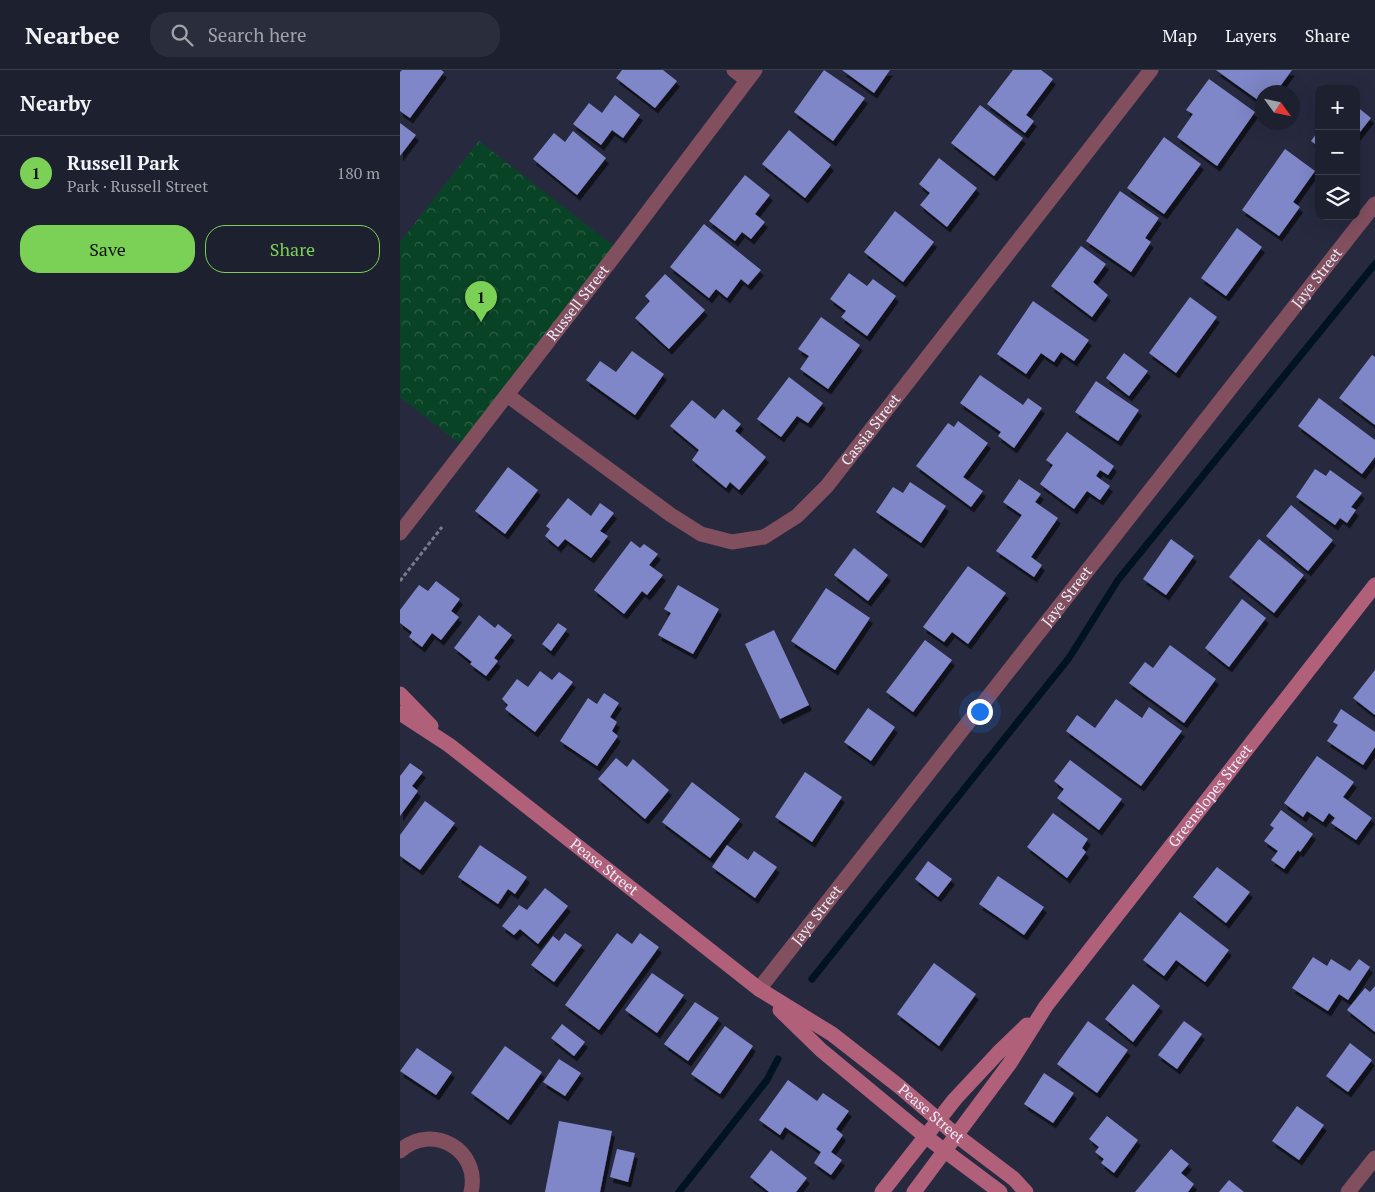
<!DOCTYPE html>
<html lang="en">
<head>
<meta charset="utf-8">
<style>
  :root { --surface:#1d202f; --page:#2a2d3b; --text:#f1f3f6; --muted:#a0a3aa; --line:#3b3e4b; --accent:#7bd156 }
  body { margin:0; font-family:"PT Serif",serif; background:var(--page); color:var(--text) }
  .controls { position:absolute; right:15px; top:15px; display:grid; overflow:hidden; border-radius:10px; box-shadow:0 5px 20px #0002 }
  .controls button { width:45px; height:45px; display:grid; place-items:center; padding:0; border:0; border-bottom:1px solid var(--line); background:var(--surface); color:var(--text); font:25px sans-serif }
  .compass { position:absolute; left:855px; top:15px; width:45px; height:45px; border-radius:50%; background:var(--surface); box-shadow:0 5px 20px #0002; rotate:123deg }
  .you { position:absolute; left:579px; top:641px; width:18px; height:18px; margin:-12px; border:4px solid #fff; border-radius:50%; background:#1a73e8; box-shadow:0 0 0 8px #1a73e833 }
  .badge { display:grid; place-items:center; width:32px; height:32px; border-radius:50%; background:var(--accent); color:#111; font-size:16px; font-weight:700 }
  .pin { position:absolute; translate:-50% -41px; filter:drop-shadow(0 1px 2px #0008) }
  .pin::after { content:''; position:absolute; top:26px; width:18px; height:15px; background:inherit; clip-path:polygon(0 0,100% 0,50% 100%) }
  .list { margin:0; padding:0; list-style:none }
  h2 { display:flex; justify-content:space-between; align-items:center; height:65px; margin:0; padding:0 20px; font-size:21px }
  h2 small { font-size:16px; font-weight:400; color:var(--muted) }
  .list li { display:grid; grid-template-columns:32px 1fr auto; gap:15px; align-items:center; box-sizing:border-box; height:75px; padding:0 20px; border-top:1px solid var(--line) }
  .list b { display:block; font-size:19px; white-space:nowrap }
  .list p { margin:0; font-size:16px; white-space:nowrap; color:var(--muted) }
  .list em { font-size:16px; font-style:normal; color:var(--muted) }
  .actions { display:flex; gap:10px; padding:15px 20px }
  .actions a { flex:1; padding:11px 0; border:1px solid var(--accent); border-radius:20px; text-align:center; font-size:18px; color:var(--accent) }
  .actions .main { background:var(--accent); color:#111 }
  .icon { flex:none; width:28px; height:28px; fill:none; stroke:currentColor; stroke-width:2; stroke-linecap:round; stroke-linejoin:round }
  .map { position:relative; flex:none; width:975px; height:1122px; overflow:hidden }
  header { display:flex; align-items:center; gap:30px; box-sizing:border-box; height:70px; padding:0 25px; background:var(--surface); border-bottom:1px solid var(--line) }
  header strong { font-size:24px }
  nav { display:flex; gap:28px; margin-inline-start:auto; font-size:18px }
  .search { width:350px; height:45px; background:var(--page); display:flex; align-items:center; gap:12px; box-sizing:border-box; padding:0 18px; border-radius:20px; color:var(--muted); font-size:19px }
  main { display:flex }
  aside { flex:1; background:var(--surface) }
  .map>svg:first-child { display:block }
  .forest { fill:url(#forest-crowns) }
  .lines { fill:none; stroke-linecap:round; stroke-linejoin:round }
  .stream { stroke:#001320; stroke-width:7 }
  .building { fill:#7f87c9; filter:url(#shadow) }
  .path { stroke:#787b8d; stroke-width:3; stroke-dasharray:4 2.5; stroke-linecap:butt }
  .street { stroke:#824f5e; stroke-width:15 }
  .secondary { stroke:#b1607a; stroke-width:15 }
  .labels { text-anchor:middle; stroke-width:5; stroke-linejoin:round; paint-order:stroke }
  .street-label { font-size:15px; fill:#e8ebf9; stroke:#272a3f }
</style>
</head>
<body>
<header>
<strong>Nearbee</strong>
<div class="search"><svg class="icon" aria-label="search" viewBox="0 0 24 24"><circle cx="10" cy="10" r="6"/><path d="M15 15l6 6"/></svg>Search here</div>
<nav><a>Map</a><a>Layers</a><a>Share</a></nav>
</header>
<main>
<aside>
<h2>Nearby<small></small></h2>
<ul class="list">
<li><span class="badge">1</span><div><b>Russell Park</b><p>Park · Russell Street</p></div><em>180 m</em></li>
</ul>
<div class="actions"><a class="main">Save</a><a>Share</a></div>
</aside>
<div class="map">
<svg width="975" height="1122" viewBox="0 0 975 1122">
  <defs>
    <pattern id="forest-crowns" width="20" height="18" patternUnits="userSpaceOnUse" patternTransform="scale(1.25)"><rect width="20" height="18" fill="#094326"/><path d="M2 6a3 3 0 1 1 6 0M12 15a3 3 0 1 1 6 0" fill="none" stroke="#2d5e46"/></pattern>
    <filter id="shadow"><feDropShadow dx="3" dy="5.5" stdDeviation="0" flood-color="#0009"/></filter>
  </defs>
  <rect width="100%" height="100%" fill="#272a3f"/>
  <polygon class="forest" points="79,71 219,180 65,378 0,327 0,172"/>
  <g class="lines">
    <g class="stream">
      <polyline points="412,909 669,588 718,510 975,194"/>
      <polyline points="279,1122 367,1010 378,989"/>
    </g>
  </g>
  <g class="building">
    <polygon points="2,0 41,0 44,2 10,48 0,41 0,2"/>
    <polygon points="222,0 263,0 277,11 255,38 216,8"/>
    <polygon points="424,0 465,28 433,71 394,42"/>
    <polygon points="442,0 490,0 474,23"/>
    <polygon points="613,0 641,0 653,9 626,45 634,51 625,63 587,34"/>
    <polygon points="816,0 892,0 876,22 862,22 862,33"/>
    <polygon points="809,9 855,42 817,96 777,67 793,44 786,40"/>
    <polygon points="215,25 240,45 223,68 212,60 201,75 173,54 189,33 202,43"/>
    <polygon points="580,35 623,68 594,106 551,73"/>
    <polygon points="956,36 971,48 956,67"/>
    <polygon points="0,53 16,65 0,86"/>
    <polygon points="389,60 431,95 405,128 362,94"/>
    <polygon points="919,60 919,77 911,71"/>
    <polygon points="173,61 206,88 177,125 133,89 154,63 165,72"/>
    <polygon points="764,67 801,94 764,144 727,118"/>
    <polygon points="885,79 915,101 893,132 900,137 879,166 842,140"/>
    <polygon points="539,88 577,118 547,157 520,135 530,123 519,114"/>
    <polygon points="345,105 370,125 355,144 365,152 351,169 342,162 335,171 309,151"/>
    <polygon points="720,121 759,148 745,168 751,172 731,202 686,171"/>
    <polygon points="495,141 534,172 503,212 464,182"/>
    <polygon points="304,154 361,200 348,215 341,209 327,228 316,219 309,228 270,197"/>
    <polygon points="837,158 862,177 826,226 801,208"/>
    <polygon points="681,176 706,194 693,212 708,225 692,247 651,216"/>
    <polygon points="449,203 467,216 473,209 496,226 467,266 441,247 446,241 430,229"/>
    <polygon points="265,204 305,240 269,279 235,248 250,231 245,226"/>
    <polygon points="790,227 817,247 776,303 749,283"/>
    <polygon points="633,231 689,270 674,291 661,282 654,292 641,283 626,304 597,284"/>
    <polygon points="421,247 460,275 428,319 400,299 409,286 398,279"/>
    <polygon points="232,281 264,304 235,345 186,310 200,291 216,302"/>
    <polygon points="724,283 748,301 729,326 706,308"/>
    <polygon points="972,285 975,287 975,355 939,328"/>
    <polygon points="580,305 623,335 628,328 642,338 614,378 598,366 601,362 560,333"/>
    <polygon points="389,307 423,333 408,353 397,346 381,367 357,349"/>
    <polygon points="696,311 739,340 718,371 675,342"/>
    <polygon points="919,328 975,370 975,387 962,404 898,356"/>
    <polygon points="292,330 315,349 323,339 341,354 335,361 366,387 339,420 330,412 326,418 292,390 299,380 270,356"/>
    <polygon points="558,351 588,373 563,407 583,421 571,437 516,396 548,353 554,357"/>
    <polygon points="667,362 714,396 708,405 700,400 696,406 710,416 700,430 687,421 674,439 640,414 653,395 646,390"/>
    <polygon points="108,397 138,420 105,464 75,441"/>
    <polygon points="915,399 926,406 930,400 962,423 951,437 956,440 947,453 940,448 935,455 896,427"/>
    <polygon points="619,409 641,424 635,432 658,448 631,487 642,495 634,507 596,481 622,445 603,432"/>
    <polygon points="510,412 546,436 521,473 476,442 493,417 503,423"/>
    <polygon points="168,428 191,446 200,433 214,443 200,461 208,466 191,488 165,469 158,477 145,466 150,459 146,456"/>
    <polygon points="891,435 933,470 908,501 866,466"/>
    <polygon points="771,469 794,486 766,525 743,509"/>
    <polygon points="859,469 904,505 874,543 829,507"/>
    <polygon points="231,471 240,478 244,474 258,484 249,495 263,505 247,525 242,521 224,544 194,520"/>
    <polygon points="454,478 488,505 468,531 434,505"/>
    <polygon points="568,496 606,523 568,574 552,562 544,572 523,557"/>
    <polygon points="36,511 60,529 51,541 59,547 41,570 32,563 22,577 9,567 12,562 0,553 0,540 19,515 28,521"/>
    <polygon points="278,515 319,539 293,584 258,565 271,543 264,539"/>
    <polygon points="426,518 470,548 435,600 391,571"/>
    <polygon points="842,529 866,548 829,597 805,578"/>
    <polygon points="79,545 95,558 98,554 112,565 94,588 98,591 86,606 70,594 72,592 54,578"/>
    <polygon points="158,553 167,559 151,581 142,574"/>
    <polygon points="374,560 409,635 380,649 345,574"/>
    <polygon points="525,570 552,590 513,642 486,622"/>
    <polygon points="770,575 816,609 784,653 729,613 745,592 753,598"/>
    <polygon points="975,600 975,645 953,628"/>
    <polygon points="140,601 152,610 159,602 173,612 135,662 105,639 108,635 102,629 117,609 128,617"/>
    <polygon points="204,623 219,633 210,647 217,652 212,661 218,666 197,696 160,671 188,628 197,634"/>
    <polygon points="716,629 742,648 749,637 782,661 741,716 666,661 677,645 695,658"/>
    <polygon points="468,638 495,657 471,691 444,672"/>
    <polygon points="941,639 975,662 975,677 963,695 927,671 938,655 933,652"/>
    <polygon points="917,686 954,712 943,727 972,748 956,770 931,753 935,748 929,743 923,752 907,741 903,747 884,733"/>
    <polygon points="216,688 227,697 233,689 269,720 245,749 198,709"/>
    <polygon points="670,690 722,729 699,760 657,728 664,719 654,711"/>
    <polygon points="10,693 23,702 12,716 18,721 0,746 0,706"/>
    <polygon points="405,702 442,727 412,772 375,747"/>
    <polygon points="292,712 340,749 310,788 262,752"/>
    <polygon points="25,731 55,753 20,800 0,786 0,765"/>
    <polygon points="881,740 913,764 900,782 898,780 884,799 871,790 878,781 864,771 874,758 870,755"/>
    <polygon points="653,743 688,769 682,778 686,782 667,808 627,777"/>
    <polygon points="80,775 127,807 115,824 108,819 98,834 58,807"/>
    <polygon points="327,775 348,790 354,781 377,797 355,828 312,797"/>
    <polygon points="528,791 552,809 538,827 515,809"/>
    <polygon points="817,797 850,822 826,853 793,827"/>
    <polygon points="598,806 644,837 624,865 579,834"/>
    <polygon points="145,818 168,836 138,874 120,859 114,865 102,856 119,835 127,840"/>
    <polygon points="780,842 829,880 805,912 776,890 764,906 743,890"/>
    <polygon points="165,863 182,875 154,912 131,895 153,866 159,871"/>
    <polygon points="217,863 232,874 240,863 259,877 199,960 165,935"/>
    <polygon points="913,887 927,896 931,889 950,901 959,889 970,897 948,930 939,924 928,941 892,918"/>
    <polygon points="534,893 576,924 539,976 497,944"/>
    <polygon points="252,903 284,925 257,963 225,940"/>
    <polygon points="733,914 760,936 733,972 705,949"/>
    <polygon points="975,916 975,962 947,940 965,918 970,922"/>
    <polygon points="295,932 319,948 288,991 264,974"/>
    <polygon points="688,951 728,980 697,1023 657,994"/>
    <polygon points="784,951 802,964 777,999 758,985"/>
    <polygon points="162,954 185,972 174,986 151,968"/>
    <polygon points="325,956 353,976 320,1024 291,1004"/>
    <polygon points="950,973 972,990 948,1022 926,1006"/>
    <polygon points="105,976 142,1002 108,1050 71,1023"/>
    <polygon points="17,978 52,1002 36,1025 0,1001"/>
    <polygon points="159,989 181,1003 165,1026 143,1012"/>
    <polygon points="644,1003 674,1023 653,1053 624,1034"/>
    <polygon points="388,1010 417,1031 423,1023 449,1041 436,1059 443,1065 431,1082 442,1090 431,1105 414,1093 421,1082 385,1057 380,1065 359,1050"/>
    <polygon points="897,1036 924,1055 899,1090 872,1071"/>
    <polygon points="707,1046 738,1070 714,1103 701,1093 704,1089 695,1082 699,1077 689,1069"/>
    <polygon points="159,1051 212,1061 200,1122 145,1122"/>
    <polygon points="217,1079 235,1083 228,1112 210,1107"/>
    <polygon points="771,1079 789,1094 781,1103 794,1114 788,1122 735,1122"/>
    <polygon points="371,1080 407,1108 396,1122 369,1122 350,1107"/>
    <polygon points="829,1110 844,1122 819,1122"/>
  </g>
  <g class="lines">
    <polyline class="path" points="0,511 42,457"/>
    <g class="street">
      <polyline points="334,0 347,10"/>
      <path id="s1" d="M107 325 271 445 301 464 332 472 364 467 397 446 427 416 751 0"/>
      <path id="s2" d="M0 463 219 180 355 0"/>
      <path id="s3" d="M359 919 975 134"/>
      <path d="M0 1081C32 1052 81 1080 71 1122"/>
      <polyline points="948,1122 975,1088"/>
    </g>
    <g class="secondary">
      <polyline points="0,624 31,656"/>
      <path id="s4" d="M0 643 49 675 359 919 432 964 500 1017 556 1065 614 1109 626 1122"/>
      <polyline points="380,940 421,980 525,1066 600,1122"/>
      <polyline points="482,1122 555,1029 598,983 627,955"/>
      <path id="s5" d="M514 1122 610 993 646 936 975 515"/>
    </g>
  </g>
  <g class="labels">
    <g class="street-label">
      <text dy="5" stroke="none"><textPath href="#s3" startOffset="904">Jaye Street</textPath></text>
      <text dy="5" stroke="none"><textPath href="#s2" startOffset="291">Russell Street</textPath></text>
      <text dy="5" stroke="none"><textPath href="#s1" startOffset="456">Cassia Street</textPath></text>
      <text dy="5" stroke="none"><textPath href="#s3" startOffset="499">Jaye Street</textPath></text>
      <text dy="5" stroke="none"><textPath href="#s5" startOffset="495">Greenslopes Street</textPath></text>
      <text dy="5" stroke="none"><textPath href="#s4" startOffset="256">Pease Street</textPath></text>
      <text dy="5" stroke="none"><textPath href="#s3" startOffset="94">Jaye Street</textPath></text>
      <text dy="5" stroke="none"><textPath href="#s4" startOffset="666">Pease Street</textPath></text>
    </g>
  </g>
</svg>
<div class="controls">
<button>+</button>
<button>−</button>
<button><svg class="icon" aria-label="layers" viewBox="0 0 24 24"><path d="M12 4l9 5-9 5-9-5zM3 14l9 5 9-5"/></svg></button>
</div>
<svg class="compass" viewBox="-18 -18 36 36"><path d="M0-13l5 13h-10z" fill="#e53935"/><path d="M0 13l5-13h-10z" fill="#a0a3aa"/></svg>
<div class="you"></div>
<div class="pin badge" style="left:81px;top:252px">1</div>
</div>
</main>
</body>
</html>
